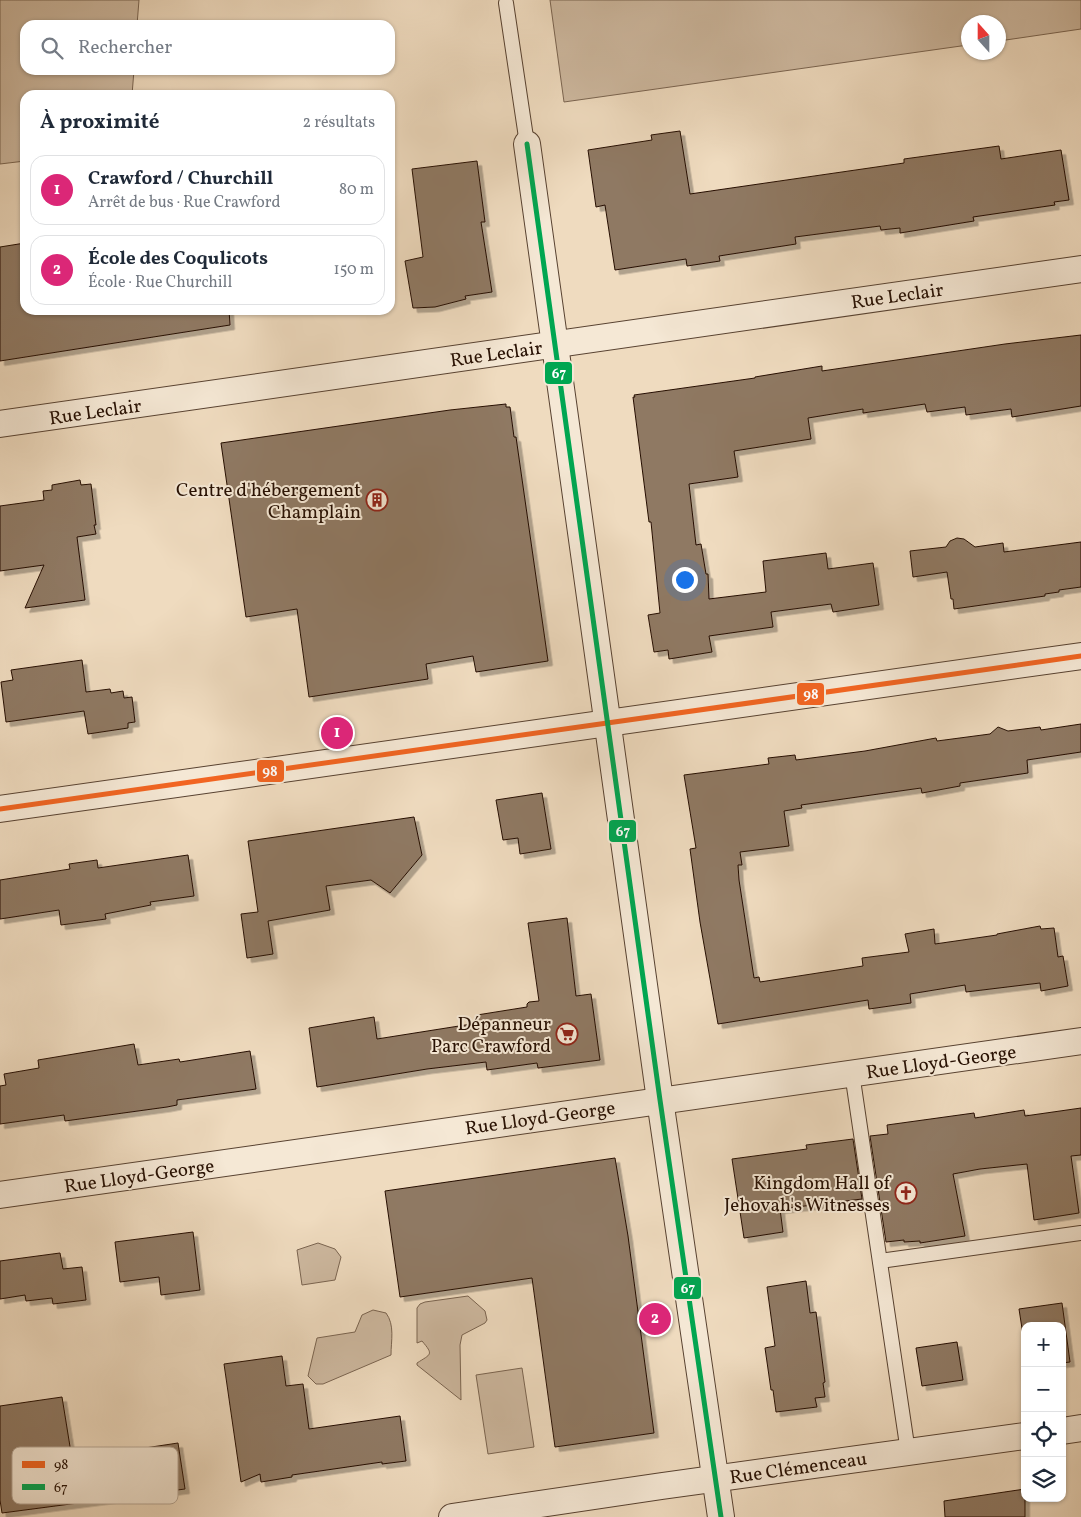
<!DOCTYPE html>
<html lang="fr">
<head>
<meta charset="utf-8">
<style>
  :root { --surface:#fff; --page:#f6f6f7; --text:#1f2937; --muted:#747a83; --line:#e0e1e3; --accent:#db2777 }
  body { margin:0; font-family:Vollkorn,serif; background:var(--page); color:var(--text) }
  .controls { position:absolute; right:15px; bottom:15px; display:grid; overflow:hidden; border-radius:10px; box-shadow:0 1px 4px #0004 }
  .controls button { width:45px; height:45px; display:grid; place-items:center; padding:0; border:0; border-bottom:1px solid var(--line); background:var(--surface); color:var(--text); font:25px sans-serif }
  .compass { position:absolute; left:961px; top:15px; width:45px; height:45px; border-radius:50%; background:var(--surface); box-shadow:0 1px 4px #0004; rotate:339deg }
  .you { position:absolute; left:684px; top:579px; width:18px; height:18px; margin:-12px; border:4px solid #fff; border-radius:50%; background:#1a73e8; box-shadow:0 0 0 8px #1a73e833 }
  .badge { display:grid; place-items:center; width:32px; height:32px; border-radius:50%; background:var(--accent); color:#fff; font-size:16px; font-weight:700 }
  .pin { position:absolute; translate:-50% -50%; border:2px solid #fff; box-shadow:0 1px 5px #0006 }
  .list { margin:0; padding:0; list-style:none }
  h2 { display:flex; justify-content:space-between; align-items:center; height:65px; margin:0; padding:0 20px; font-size:21px }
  h2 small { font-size:16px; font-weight:400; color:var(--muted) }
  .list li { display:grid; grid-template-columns:32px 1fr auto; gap:15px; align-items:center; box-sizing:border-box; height:70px; margin:0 10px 10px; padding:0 10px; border:1px solid var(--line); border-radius:15px }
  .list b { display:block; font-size:19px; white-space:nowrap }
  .list p { margin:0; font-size:16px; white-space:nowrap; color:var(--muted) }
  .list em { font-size:16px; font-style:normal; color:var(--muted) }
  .icon { flex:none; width:28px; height:28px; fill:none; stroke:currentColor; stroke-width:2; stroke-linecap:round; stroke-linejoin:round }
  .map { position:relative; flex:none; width:1081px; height:1517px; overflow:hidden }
  .search { position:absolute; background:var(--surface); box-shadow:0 1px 4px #0004; left:20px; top:20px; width:375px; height:55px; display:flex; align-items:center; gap:12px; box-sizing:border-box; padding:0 18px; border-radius:15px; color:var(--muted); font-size:19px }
  .panel { position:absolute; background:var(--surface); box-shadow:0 1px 4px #0004; left:20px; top:90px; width:375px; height:225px; border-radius:15px }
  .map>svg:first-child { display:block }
  .green { fill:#cdb89f; stroke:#7a6450 }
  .building { fill:#8f7964; stroke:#260f02; filter:url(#shadow) }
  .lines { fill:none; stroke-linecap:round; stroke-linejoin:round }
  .service-casing { stroke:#584231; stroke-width:16 }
  .minor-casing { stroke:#584231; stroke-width:28 }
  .service { stroke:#f5e8d5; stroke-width:14 }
  .minor { stroke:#f5e8d5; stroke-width:26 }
  .bus-1-casing { stroke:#f5e8d5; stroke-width:9 }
  .bus-2-casing { stroke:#f5e8d5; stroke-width:9 }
  .bus-1 { stroke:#f26522; stroke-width:5 }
  .bus-2 { stroke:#00a651; stroke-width:5 }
  .labels { text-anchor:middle; stroke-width:4; stroke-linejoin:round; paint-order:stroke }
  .street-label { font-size:19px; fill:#260f02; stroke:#f5e8d5 }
  .poi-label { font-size:19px; fill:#260f02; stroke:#f5e8d5; text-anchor:end }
  .key { fill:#f5e8d5; stroke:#b7a796; stroke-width:1 }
  .key-label { font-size:14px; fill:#260f02 }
  .line-badge { stroke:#f5e8d5; stroke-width:2 }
  .badge-label { font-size:14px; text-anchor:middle; font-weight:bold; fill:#fff }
</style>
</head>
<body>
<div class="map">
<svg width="1081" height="1517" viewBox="0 0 1081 1517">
  <defs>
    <filter id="shadow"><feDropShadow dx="4.5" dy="4.5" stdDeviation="0" flood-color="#0004"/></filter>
  </defs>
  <rect width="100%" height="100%" fill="#efdbbf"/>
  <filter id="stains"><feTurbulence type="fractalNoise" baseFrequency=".004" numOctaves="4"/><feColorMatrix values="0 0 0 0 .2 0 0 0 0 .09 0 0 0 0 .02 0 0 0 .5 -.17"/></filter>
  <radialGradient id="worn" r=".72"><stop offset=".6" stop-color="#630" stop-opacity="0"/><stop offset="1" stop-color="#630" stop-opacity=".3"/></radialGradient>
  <g class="green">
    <polygon points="0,0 139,0 137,25 25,25 25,70 134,70 132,95 25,95 25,161 0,164"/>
    <polygon points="550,0 1081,0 1081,29 999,41 998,22 968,22 968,45 564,102"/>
    <polygon points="318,1243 335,1249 341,1257 335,1280 302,1285 297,1250"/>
    <path d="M468 1296 485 1311 487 1320 485 1323 462 1335 460 1345 461 1400 417 1365V1363C431 1354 434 1355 422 1341L417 1343V1308L420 1304 425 1302Z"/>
    <path d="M373 1310 386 1313C395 1325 391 1341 391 1355L323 1384H316L308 1376 317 1338 355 1332 362 1315Z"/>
    <polygon points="522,1368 534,1447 488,1454 476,1375"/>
  </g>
  <g class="building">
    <polygon points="680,131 690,194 904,163 904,159 999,146 1001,159 1061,150 1069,200 1054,202 1055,205 973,217 974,221 900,233 900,228 881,230 880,226 795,237 796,244 719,256 720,261 687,266 686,259 615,270 605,205 596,207 588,150 652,140 651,135"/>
    <polygon points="477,161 485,222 481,222 492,292 465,296 466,299 435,307 413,308 405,261 423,257 412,169"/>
    <polygon points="25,243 25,310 229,310 230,325 0,361 0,247"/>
    <polygon points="1081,335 1081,406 1012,417 1011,409 966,415 965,407 927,412 925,404 863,413 863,409 808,418 811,439 734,451 738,477 689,484 696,545 701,544 706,574 708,574 709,599 766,592 763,561 826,553 828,569 873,563 879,605 833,612 831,604 771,612 773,627 709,636 712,652 669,659 668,650 654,652 648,615 660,613 651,522 649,522 633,397 635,397 634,395 755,378 755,377 822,366 822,371 1005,344"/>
    <polygon points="506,404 506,407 510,407 514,437 516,437 548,661 476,672 473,656 426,664 428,679 309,697 297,609 246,617 221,443 450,410"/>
    <polygon points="80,480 81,485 91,484 96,525 94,525 96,534 77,537 85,600 25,608 44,565 0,571 0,506 44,500 43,491 52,490 52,485"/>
    <polygon points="957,538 964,539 975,547 1003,543 1004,552 1081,542 1081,587 1059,590 1059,592 1045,594 1045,596 954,609 953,599 951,599 947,572 913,577 910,551 946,547 950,541"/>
    <polygon points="82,660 86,692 110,689 111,693 123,691 124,698 132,697 135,722 128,723 128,728 88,734 84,711 6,722 1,682 13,680 11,670"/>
    <polygon points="1081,724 1081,752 1027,760 1028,773 960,783 960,786 922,793 921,788 801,805 802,808 784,811 789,846 740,852 742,865 738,865 739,880 754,978 759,977 760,982 863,966 862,958 909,952 905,934 934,929 935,944 997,935 997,934 1040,926 1041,929 1054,928 1058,957 1063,956 1068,986 1041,991 1040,983 966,992 965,985 910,994 911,1003 869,1009 868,1000 718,1024 700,922 690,849 696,848 684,775 769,764 768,758 795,755 796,760 865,751 936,738 937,741 990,734 998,727 1008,731 1040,727 1041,730"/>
    <polygon points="542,793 551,849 520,854 518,838 503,840 496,800"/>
    <polygon points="414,817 422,855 390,893 371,880 326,886 330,910 268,921 273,954 247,958 241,914 258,912 248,841"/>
    <polygon points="188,855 194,896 150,902 151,905 105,914 106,919 61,925 59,910 0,919 0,880 70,869 69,864 97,860 98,868"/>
    <polygon points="567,918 576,996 591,994 600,1060 538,1068 537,1063 487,1070 486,1062 427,1069 317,1087 309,1028 374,1017 377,1039 478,1023 477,1015 527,1007 527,1004 529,1002 539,1001 528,923"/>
    <polygon points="134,1044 138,1065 179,1059 180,1062 250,1051 256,1089 177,1100 177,1105 167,1107 65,1121 64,1115 0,1124 0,1086 6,1085 4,1074 39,1068 38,1060"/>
    <polygon points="1081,1108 1081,1155 1071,1156 1079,1213 1034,1220 1027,1164 980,1169 953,1174 965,1236 920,1243 920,1241 904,1242 904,1240 886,1242 870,1136 888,1134 887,1125 974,1113 975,1118 1024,1110 1025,1116"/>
    <polygon points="853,1139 862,1199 780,1209 783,1232 744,1238 732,1159 807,1149 806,1145"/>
    <polygon points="615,1158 628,1236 654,1433 555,1447 532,1278 400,1297 385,1191"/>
    <polygon points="193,1232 200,1290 161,1295 159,1277 120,1282 115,1242"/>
    <polygon points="60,1253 63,1269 82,1267 86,1300 53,1304 52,1298 26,1301 25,1295 0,1299 0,1261"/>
    <polygon points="806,1281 810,1313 816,1312 825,1382 823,1383 825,1397 815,1398 817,1407 776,1412 773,1390 771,1390 765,1348 775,1346 767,1287"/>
    <polygon points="1062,1303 1070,1362 1062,1363 1062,1326 1025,1326 1025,1348 1019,1309"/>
    <polygon points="957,1342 963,1380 922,1386 916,1348"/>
    <polygon points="282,1356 286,1386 303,1384 309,1429 400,1416 406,1461 382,1464 382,1462 292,1475 292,1477 261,1482 260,1474 241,1482 224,1364"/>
    <polygon points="62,1397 72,1459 178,1443 185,1489 2,1513 0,1500 0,1406"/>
    <polygon points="1025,1489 1025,1517 945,1517 944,1501"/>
  </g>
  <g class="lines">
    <g class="service-casing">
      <g id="service">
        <polyline points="506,3 527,144"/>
        <polyline points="852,1073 908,1452"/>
        <polyline points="880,1261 1081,1233"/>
      </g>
    </g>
    <g class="minor-casing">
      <g id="minor">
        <polyline points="527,144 660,1100 721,1517"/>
        <polyline points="0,424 1081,269"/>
        <polyline points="0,809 1081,656"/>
        <polyline points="0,1195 1081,1041"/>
        <polyline points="1062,1431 1081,1428"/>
        <polyline points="452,1517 662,1486 1025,1436"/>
      </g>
    </g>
    <use href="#service" class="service"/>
    <use href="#minor" class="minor"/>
    <g class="bus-1-casing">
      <polyline id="bus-1" points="0,809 1081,656"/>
    </g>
    <g class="bus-2-casing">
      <polyline id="bus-2" points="527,144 660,1100 721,1517"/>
    </g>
    <use href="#bus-1" class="bus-1"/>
    <use href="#bus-2" class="bus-2"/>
  </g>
  <defs>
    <g id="building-ring" transform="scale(1.125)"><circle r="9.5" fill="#f5e8d5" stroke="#8f2418" stroke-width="1.5"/><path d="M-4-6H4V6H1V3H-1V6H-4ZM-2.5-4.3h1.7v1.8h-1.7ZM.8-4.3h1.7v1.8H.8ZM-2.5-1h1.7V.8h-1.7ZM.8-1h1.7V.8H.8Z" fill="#8f2418"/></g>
    <g id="supermarket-ring" transform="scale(1.125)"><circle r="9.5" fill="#f5e8d5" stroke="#8f2418" stroke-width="1.5"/><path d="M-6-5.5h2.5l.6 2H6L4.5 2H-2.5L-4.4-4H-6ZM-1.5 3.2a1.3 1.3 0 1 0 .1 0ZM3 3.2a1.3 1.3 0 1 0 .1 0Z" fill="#8f2418"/></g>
    <g id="church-ring" transform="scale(1.125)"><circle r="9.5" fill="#f5e8d5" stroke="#8f2418" stroke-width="1.5"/><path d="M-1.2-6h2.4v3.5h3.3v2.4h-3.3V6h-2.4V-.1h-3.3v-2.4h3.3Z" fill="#8f2418"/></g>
  </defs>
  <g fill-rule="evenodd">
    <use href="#building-ring" x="377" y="500"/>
    <use href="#supermarket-ring" x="567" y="1034"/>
    <use href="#church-ring" x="906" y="1193"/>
  </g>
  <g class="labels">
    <g class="street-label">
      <text transform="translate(897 295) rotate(-8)" y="7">Rue Leclair</text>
      <text transform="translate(496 353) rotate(-8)" y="7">Rue Leclair</text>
      <text transform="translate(95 411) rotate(-8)" y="7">Rue Leclair</text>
      <text transform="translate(941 1061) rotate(-8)" y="7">Rue Lloyd-George</text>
      <text transform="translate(540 1117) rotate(-8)" y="7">Rue Lloyd-George</text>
      <text transform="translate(139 1175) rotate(-8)" y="7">Rue Lloyd-George</text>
      <text transform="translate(798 1467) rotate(-8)" y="7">Rue Clémenceau</text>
    </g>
    <g class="poi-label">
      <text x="361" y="496">Centre d'hébergement<tspan x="361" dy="22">Champlain</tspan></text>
      <text x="551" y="1030">Dépanneur<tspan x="551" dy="22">Parc Crawford</tspan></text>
      <text x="890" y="1189">Kingdom Hall of<tspan x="890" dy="22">Jehovah's Witnesses</tspan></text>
    </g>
  </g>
  <rect x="12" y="1447" width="166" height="57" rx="8" class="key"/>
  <rect x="22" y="1461" width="23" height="7" fill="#f26522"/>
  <rect x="22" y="1484" width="23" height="6" fill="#00a651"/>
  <g class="key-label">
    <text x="54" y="1469">98</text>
    <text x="54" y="1492">67</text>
  </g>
  <g class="line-badge">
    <rect x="544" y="361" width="29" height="24" rx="5" fill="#00a651"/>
    <rect x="796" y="682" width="29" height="24" rx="5" fill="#f26522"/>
    <rect x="256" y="759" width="29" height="24" rx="5" fill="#f26522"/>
    <rect x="608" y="819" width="29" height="24" rx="5" fill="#00a651"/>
    <rect x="673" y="1276" width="29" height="24" rx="5" fill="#00a651"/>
  </g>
  <g class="badge-label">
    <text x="559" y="378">67</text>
    <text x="811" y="699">98</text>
    <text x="270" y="776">98</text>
    <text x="623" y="836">67</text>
    <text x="688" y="1293">67</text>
  </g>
  <rect width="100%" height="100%" filter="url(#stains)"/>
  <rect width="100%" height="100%" fill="url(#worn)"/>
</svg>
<div class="controls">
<button>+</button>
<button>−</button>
<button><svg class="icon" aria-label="locate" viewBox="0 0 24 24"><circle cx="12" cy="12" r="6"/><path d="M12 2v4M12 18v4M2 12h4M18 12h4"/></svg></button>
<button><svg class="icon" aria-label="layers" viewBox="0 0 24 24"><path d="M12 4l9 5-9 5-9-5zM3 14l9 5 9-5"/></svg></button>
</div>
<svg class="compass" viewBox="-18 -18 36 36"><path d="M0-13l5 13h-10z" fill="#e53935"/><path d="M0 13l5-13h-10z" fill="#747a83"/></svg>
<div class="you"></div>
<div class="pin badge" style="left:337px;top:733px">1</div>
<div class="pin badge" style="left:655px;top:1319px">2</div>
<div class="search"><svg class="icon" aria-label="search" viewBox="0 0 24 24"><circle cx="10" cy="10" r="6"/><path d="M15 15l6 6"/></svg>Rechercher</div>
<section class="panel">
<h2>À proximité<small>2 résultats</small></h2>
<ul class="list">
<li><span class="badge">1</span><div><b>Crawford / Churchill</b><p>Arrêt de bus · Rue Crawford</p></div><em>80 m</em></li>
<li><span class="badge">2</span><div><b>École des Coqulicots</b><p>École · Rue Churchill</p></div><em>150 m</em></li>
</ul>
</section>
</div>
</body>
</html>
